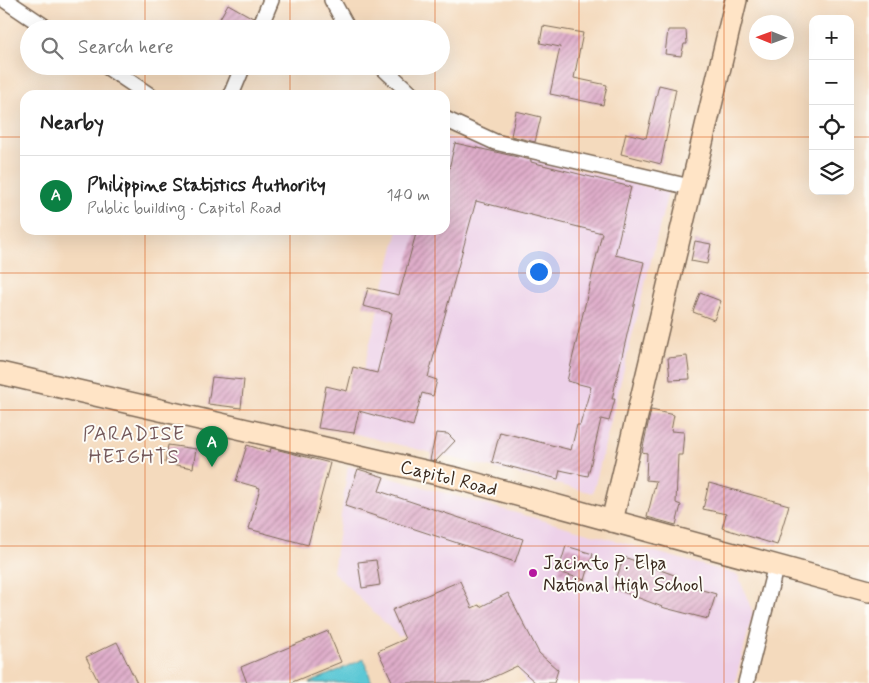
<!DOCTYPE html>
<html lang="en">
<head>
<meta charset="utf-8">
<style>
  :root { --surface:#fff; --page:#f6f6f6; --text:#222; --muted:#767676; --line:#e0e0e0; --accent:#0b8043 }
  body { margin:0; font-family:Mynerve,sans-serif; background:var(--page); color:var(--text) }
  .controls { position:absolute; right:15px; top:15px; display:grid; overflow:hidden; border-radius:10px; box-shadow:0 5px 20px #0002 }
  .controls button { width:45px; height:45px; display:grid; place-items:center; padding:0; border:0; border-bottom:1px solid var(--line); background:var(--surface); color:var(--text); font:25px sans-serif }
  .compass { position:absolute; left:749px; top:15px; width:45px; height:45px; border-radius:50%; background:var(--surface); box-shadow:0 5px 20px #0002; rotate:271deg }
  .you { position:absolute; left:538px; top:271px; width:18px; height:18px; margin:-12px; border:4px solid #fff; border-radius:50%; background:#1a73e8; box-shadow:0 0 0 8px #1a73e833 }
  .badge { display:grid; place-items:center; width:32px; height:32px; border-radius:50%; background:var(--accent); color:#fff; font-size:16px; font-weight:700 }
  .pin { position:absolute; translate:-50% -41px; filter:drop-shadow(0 1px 2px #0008) }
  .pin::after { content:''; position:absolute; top:26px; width:18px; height:15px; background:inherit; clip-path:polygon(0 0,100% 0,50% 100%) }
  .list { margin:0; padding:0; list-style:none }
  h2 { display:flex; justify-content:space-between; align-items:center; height:65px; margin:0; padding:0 20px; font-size:21px }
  h2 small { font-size:16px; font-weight:400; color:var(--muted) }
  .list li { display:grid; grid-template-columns:32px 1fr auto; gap:15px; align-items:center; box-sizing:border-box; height:80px; padding:0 20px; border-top:1px solid var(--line) }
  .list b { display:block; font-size:19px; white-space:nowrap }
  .list p { margin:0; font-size:16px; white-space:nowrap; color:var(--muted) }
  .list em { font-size:16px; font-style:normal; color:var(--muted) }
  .icon { flex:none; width:28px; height:28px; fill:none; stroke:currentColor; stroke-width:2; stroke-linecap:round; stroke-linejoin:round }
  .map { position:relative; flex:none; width:869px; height:683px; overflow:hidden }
  .search { position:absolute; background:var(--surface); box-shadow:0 5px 20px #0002; left:20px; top:20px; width:430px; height:55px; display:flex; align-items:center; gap:12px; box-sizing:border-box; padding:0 18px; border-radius:28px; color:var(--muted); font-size:19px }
  .panel { position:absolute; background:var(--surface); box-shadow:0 5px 20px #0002; left:20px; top:90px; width:430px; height:145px; border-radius:15px }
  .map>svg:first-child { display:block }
  .built { fill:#edd1e9 }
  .water { fill:#5cc8d5; stroke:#4c797a }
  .building { fill:url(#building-hatch) }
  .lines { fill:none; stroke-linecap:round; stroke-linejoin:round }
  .minor-casing { stroke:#7c6856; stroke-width:18 }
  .secondary-casing { stroke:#7c6856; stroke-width:24 }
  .minor { stroke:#fff; stroke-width:15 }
  .secondary { stroke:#ffe4c6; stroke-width:21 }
  .grid { fill:none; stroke:#d7540e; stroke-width:1; stroke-opacity:0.55 }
  .poi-dot { fill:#b5179e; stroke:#fdfcf7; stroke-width:2 }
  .labels { text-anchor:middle; stroke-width:4; stroke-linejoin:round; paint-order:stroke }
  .street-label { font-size:19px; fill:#3b2a1e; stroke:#fdfcf7 }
  .poi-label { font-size:19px; fill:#3b2a1e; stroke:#fdfcf7; text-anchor:start }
  .neighbourhood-label { font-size:20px; letter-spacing:1px; fill:#74585a; stroke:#fdfcf7 }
</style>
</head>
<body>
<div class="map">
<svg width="869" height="683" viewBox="0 0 869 683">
  <defs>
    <pattern id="building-hatch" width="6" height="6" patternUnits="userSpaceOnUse" patternTransform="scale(1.25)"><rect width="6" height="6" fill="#dfadca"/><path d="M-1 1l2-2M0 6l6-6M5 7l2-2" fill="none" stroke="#b68da3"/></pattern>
  </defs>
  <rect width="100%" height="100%" fill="#fdfcf7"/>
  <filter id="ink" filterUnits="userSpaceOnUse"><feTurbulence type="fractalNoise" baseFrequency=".02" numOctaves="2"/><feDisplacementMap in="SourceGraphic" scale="10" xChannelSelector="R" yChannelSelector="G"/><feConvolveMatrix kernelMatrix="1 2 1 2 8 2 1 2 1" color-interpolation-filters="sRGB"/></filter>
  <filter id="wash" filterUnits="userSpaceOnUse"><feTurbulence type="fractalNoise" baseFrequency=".0096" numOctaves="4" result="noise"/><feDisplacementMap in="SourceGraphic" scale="20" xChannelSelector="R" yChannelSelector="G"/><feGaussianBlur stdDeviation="1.12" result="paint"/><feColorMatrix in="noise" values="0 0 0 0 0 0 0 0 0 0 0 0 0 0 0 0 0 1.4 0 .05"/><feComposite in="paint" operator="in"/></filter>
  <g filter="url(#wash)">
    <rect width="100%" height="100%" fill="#f4dabd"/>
    <g class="built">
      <polygon points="445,136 668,192 593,493 348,432 398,230 445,230"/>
      <polygon points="348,466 738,575 753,613 735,683 526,683 480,600 399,637 333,572"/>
    </g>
    <polygon class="water" points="364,659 372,683 309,683"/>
    <g id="blocks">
      <g class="building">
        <polygon points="228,4 253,18 250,29 214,29"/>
        <polygon points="543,26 583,33 574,78 607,85 603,105 550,94 560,47 540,43"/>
        <polygon points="668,30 686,30 687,44 684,44 681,56 665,54"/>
        <polygon points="659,85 676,89 661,164 621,154 626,133 646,138"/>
        <polygon points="516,111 541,117 535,142 511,136"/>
        <polygon points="455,143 531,160 531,162 631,187 615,255 644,262 612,399 615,399 609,421 601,419 588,476 560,470 558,479 492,462 500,432 571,450 577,425 580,425 591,387 567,381 602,233 476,201 428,377 437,380 433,396 422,393 413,426 359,411 354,433 318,428 326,386 347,391 353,367 377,373 392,313 363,306 368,288 399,295 417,230 445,230 445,186"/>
        <polygon points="695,241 711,244 707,264 691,261"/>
        <polygon points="700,293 721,301 714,320 693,312"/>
        <polygon points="687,356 690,379 670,380 668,358"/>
        <polygon points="212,377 244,380 241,408 208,404"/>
        <polygon points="651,410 674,415 671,431 684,432 682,455 678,455 676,503 681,505 676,525 647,517 656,481 646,480 647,453 642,452"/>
        <polygon points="436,433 448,434 455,441 436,461 430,460"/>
        <polygon points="168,445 196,449 193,468 165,463"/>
        <polygon points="247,445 270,452 271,448 330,463 308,545 249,529 260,488 236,481"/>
        <polygon points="358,469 384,477 379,491 523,539 515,562 345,506"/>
        <polygon points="709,483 789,505 777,545 722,528 726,514 703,509"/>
        <polygon points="566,546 593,554 585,580 558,572"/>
        <polygon points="624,557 677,576 675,582 716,594 708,619 665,608 613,588"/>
        <polygon points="376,560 380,585 362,588 358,562"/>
        <polygon points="460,581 472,608 479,605 480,607 508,593 539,653 558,670 554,683 536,683 517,666 481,683 393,683 378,651 405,639 392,610"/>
        <polygon points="328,631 341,662 290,683 247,683 241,667"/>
        <polygon points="117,642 137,683 99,683 86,657"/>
      </g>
    </g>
  </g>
  <g filter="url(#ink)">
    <use href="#blocks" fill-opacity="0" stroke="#7c6856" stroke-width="1"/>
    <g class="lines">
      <g class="minor-casing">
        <g id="minor">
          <polyline points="5,0 48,29"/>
          <polyline points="332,0 348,29"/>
          <polyline points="259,29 271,0"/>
          <polyline points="106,66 149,95"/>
          <polyline points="381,66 412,95"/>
          <polyline points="231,95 243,66"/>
          <polyline points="445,119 495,142 690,187"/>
          <polyline points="746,683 776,565"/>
        </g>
      </g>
      <g class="secondary-casing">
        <g id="secondary">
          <polyline points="0,373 459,479 869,591"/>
          <polyline points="612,521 736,0"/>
        </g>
      </g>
      <use href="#minor" class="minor"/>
      <use href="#secondary" class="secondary"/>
    </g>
  </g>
  <path class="grid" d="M145 0V29M290 0V29M435 0V29M579 0V683M724 0V683M145 66V95M290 66V95M435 66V95M0 137H25M445 137H813M850 137H869M145 230V683M290 230V683M435 230V683M0 273H869M0 410H869M0 546H869"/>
  <circle class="poi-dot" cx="533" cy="573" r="5"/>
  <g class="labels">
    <g class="street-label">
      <text transform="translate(449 477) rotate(14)" y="7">Capitol Road</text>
    </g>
    <g class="poi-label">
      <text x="543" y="569">Jacinto P. Elpa<tspan x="543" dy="22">National High School</tspan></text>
    </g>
    <g class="neighbourhood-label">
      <text x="134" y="440">PARADISE<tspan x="134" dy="23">HEIGHTS</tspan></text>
    </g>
  </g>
</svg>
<div class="controls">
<button>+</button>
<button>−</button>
<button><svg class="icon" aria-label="locate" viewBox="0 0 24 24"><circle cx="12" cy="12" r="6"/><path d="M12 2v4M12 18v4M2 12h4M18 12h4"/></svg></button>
<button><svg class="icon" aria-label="layers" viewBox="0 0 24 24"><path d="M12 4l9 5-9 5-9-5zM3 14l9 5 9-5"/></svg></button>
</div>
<svg class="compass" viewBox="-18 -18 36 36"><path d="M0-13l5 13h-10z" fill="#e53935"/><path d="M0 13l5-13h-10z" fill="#767676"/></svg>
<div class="you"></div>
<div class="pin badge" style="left:212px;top:467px">A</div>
<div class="search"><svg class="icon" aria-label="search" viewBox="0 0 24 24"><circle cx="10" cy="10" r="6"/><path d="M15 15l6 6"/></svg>Search here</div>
<section class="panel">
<h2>Nearby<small></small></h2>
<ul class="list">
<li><span class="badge">A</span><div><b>Philippine Statistics Authority</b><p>Public building · Capitol Road</p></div><em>140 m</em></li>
</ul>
</section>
</div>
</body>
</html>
